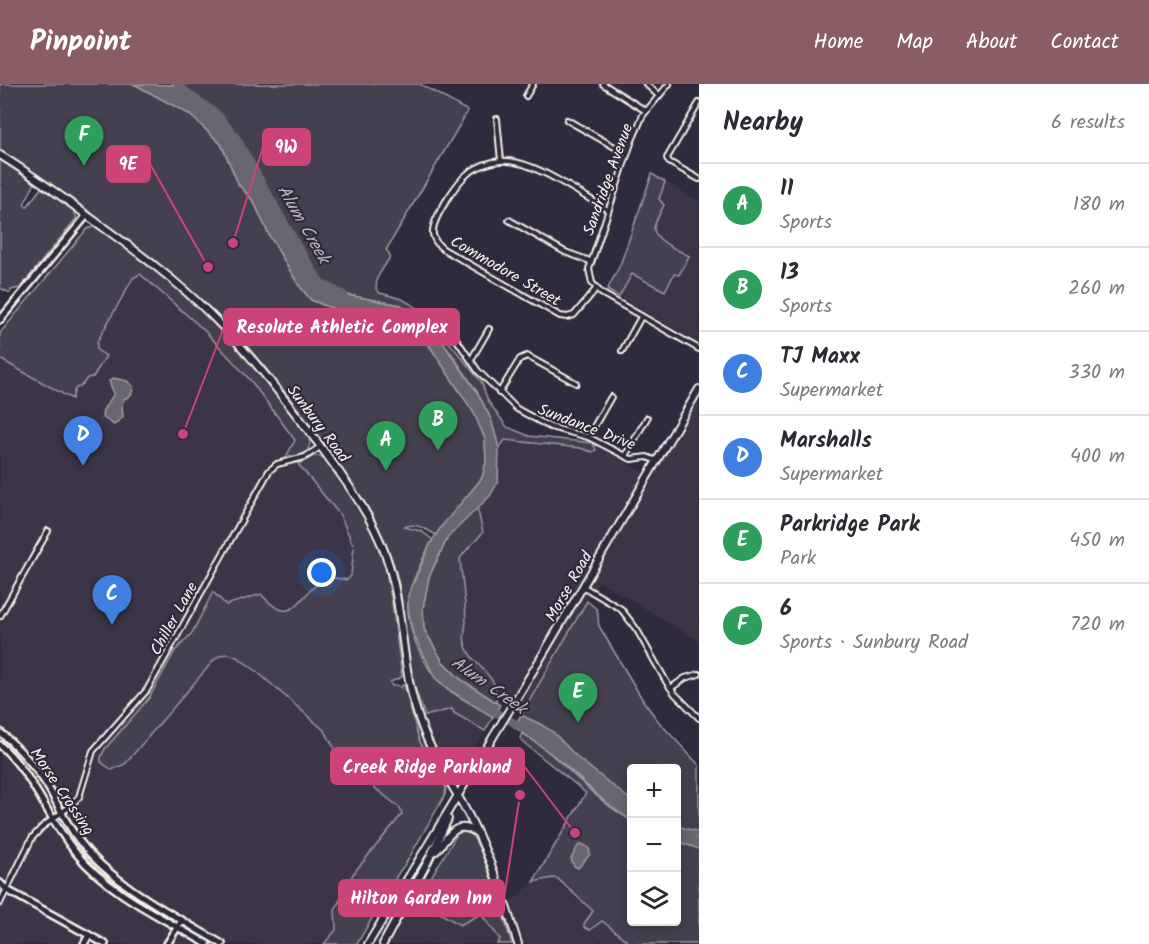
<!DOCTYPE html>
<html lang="en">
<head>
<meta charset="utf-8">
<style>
  :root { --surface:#fff; --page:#f7f7f7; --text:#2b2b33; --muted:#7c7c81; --line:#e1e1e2; --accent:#8a5d65 }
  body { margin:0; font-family:Kalam,sans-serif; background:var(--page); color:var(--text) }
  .controls { position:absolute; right:18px; bottom:18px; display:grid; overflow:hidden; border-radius:6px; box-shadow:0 3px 15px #0003 }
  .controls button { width:54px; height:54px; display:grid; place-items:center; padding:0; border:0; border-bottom:2px solid var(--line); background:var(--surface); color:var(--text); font:30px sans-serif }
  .you { position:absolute; left:322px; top:489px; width:21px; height:21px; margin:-15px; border:4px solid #fff; border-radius:50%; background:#1a73e8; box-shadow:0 0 0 9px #1a73e833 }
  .badge { display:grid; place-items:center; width:39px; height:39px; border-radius:50%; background:var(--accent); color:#fff; font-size:20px; font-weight:700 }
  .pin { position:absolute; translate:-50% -50px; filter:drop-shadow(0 2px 3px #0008) }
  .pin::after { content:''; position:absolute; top:32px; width:21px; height:18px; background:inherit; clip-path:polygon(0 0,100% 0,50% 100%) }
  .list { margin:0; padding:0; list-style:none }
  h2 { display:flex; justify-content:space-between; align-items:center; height:78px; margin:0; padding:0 24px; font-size:26px }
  h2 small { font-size:20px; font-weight:400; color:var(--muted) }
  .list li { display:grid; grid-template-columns:39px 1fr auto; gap:18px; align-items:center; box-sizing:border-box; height:84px; padding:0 24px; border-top:2px solid var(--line) }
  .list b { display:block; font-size:22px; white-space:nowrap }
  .list p { margin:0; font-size:20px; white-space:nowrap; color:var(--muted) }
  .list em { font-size:20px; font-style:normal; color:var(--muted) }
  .icon { flex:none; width:33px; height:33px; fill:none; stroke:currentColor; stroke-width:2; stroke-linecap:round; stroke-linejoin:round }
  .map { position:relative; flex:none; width:699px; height:860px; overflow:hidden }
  header { display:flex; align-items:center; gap:36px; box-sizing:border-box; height:84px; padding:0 30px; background:var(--accent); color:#fff }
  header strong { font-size:28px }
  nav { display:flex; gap:33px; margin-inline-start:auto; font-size:21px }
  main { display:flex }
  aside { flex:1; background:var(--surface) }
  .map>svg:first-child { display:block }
  .built { fill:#3b3647 }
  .green { fill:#454050; stroke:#9c989c; stroke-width:1.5 }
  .water { fill:#6a6670; stroke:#a19ea0; stroke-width:1.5 }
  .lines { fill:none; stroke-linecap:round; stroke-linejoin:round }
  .river { stroke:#6a6670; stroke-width:8 }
  .street-casing { stroke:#f4f1e8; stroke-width:8 }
  .secondary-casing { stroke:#f4f1e8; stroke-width:10 }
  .primary-casing { stroke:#f4f1e8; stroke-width:10 }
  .street { stroke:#2f2a3d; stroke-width:4 }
  .secondary { stroke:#2f2a3d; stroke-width:5 }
  .primary { stroke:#2f2a3d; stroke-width:6 }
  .labels { text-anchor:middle; stroke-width:4.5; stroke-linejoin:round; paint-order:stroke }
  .street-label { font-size:16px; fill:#f4f1e8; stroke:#2f2a3d }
  .water-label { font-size:18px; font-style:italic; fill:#b6b2b2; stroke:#2f2a3d }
  .leader { fill:none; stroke:#cc4377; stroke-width:2 }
  .callout-dot { fill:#cc4377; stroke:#2f2a3d; stroke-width:2 }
  .callout { fill:#cc4377; stroke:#cc4377; stroke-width:2 }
  .callout-label { font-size:18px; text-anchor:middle; font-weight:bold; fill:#fff }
</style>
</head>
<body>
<header>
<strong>Pinpoint</strong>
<nav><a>Home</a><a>Map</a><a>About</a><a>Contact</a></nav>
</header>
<main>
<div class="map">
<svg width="699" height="860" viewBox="0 0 699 860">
  <rect width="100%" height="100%" fill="#2f2a3d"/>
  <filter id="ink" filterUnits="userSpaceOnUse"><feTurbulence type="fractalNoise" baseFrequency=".0167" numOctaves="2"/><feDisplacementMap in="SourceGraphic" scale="12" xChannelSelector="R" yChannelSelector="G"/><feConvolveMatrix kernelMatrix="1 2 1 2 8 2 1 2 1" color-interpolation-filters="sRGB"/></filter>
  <g filter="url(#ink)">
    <g class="built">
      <polygon points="665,98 699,117 699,259 619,213 631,190 674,190 689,173 660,154 655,148 654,142 664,122 658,115"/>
      <polygon points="139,190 204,246 251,297 295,356 290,373 293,373 340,431 354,463 351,492 348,496 333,494 307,509 292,527 286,528 272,522 261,510 226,521 212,509 192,549 175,567 149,614 105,665 125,680 214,576 221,571 228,570 237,573 291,616 325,647 331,656 337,671 400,724 402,729 353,790 335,826 336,846 324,860 0,860 0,665 16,680 40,715 55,742 82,715 88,703 94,673 145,614 242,442 236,439 144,604 86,673 82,696 72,715 68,719 59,719 46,694 35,680 23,666 0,645 0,275 72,314 75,305 83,300 106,271 97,266 97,258 134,194"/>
      <polygon points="699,306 699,557 599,497 525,625 497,610 490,592 470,570 465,558 466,535 460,475 464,468 478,456 483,448 477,423 490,412 498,398 499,364 505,356 580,364 592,368 595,363 593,359 649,391"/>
      <polygon points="452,625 454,629 485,647 451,706 446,704 419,656 413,635"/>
      <polygon points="553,794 558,795 591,823 593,830 584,840 602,837 627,856 627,860 605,860 600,856 594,860 512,860 500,824 511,818 533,798"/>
      <polygon points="405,809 460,840 481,830 500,855 497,860 375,860"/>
    </g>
    <g class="green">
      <path d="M0 0H134L189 30 221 60 239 101 254 118 269 151 298 200 311 216 344 229 380 232 405 240 416 247 429 261 474 329 485 354 486 378 482 394 436 451C426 445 415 438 404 443L421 447 433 456C427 465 408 505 408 515 406 541 419 573 435 593 449 610 475 621 493 633L485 647 454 629 452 625 425 632C419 616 413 601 410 584 403 548 405 508 391 473 375 428 352 398 324 360 296 321 266 282 233 247 192 204 146 168 98 134 66 111 34 87 0 68Z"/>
      <polygon points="173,0 420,0 468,27 386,166 389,169 390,173 377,194 376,205 380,209 402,215 425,228 482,299 488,317 507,343 529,352 593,359 596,366 592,368 580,364 505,356 499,364 491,335 477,308 452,270 401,221 342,210 321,199 298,163 273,117 264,108 243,72 234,50 217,30"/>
      <path d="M0 76 35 99 24 120 27 123 41 104C53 110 77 122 77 137L75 136 20 204 11 206 10 209 0 204Z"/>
      <path d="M652 90 665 98 659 115 664 121C661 128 654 138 654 145 655 157 680 167 689 172L679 191 674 190 665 207 632 190 619 213 607 206 620 181Z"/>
      <path d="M95 143 112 153 161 191 221 244 252 278 309 354C313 368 299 375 287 371L295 356 251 297 204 246 140 190 133 194 97 258V266L106 272 93 293 87 294 83 300 75 305 72 315 0 275V249L86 146 89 144Z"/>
      <path d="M314 372H320L325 375 366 432 386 477 385 481 392 519 402 593 390 598 392 602 397 601 401 604 402 601H404L419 656 446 704 445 711 406 779 399 788 357 860H324L336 846 335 826 353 790 402 730 400 724 342 678 325 647 255 586 237 573 228 570 221 571 214 576 125 680 112 686 101 678V673L105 665 149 614 175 567 192 549 213 508 226 521 261 510C299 553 298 498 333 494 338 494 343 495 347 496L351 492 354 463 340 431 298 380Z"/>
      <path d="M477 423 483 448C476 458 466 464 460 475 462 495 465 515 466 535 466 543 463 552 465 559 470 582 502 591 496 618L459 594 443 578 424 545 423 524 429 493 448 453Z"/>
      <path d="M587 517C603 529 596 526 599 542L644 618 659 638 699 681V761L677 750 676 684H632L631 725 521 631Z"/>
      <path d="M522 649C562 673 590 714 631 736L632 838H676L677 757 699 765V860H627L626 856 602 837 590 846 584 843V840L593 827 558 795 553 794 533 798 586 709 523 658 520 654Z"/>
      <path d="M466 745C483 757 504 836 512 860H497L500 855 481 830 460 841 417 816C430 794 444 773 457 750L465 747Z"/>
    </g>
    <g class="water">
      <polygon points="134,0 176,1 217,30 234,50 243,72 264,108 273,117 298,163 321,199 342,210 401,221 437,250 477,308 491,335 499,364 498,398 490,412 448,453 429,493 423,524 424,545 443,578 459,594 500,621 493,633 452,608 435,594 412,547 408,524 408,512 430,460 441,443 482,394 486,378 485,355 474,329 429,261 416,247 405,240 380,232 344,229 311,216 298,200 269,151 254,118 239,101 221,60 189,30"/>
      <path d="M113 294 127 297 133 302C133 310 131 312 124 315L122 320 123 333 114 341 102 333 103 326 114 310 109 297Z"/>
      <path d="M521 631 540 640 553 648 579 675 631 716V736C606 722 588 702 567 683 550 668 532 655 514 643Z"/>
      <polygon points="677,742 699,748 699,754 696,754 694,756 699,761 699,765 677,757"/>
      <polygon points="582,760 589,764 590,770 578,784 574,782 571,775 578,762"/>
    </g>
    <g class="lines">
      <g class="river">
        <polyline points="178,2 217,30 234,50 298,163 321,199 344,211"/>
        <polyline points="488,624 525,645"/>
        <polyline points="676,750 699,760"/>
      </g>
      <g class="street-casing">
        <g id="street">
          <polyline points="603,0 646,27"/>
          <polyline points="646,0 659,12"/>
          <polyline points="669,0 643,31 631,59 589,185 592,199 601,209 699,265"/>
          <polyline points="526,12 533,0"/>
          <polyline points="699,19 667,74 669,78 699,95"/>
          <polyline points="497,35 501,77"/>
          <polyline points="567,36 627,70"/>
          <polyline points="509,136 565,168 590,177"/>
          <path d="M596 205 574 231 567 233 560 232 443 165C438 161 434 157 433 150 431 136 458 96 470 88 479 82 489 78 500 77 531 74 580 110 608 126"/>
          <polyline points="444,237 478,287 517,325 550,343 588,353 631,375 647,373 657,377"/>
          <polyline points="622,267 641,233"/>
          <polyline points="471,276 489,245"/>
          <polyline points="499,309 520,275 527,272 576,299"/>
          <polyline points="588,353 611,313"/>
          <polyline points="625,372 647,334"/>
          <polyline points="584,503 621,525 637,546 667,599 675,610 699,634"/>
          <polyline points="0,532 48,447"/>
          <polyline points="671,604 685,594 699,590"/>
          <polyline points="0,819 32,754 42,743 69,723 79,713 93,667 147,606 269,387 277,380 305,373 320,363"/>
        </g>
      </g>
      <g class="secondary-casing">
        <g id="secondary">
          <polyline points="0,236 87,131"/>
          <path d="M0 648C19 664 35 682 48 703 59 722 67 742 81 759 113 801 177 833 222 860"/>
          <path d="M0 661C35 692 47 734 76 769 108 809 163 834 207 860"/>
          <polyline points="0,799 7,806 105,860"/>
          <polyline points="84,860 89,851"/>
          <polyline points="167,860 182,836"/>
        </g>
      </g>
      <g class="primary-casing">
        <g id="primary">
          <path d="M0 71C29 89 57 109 85 130 129 162 172 192 211 231 250 269 282 312 315 355 342 392 371 429 386 472 405 526 400 586 421 640 433 674 455 704 471 736 491 775 505 818 518 860"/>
          <path d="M441 681C456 687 465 688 477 677"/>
          <path d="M436 767C450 752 454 736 476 748"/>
          <polyline points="368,860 539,577 699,305"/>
          <polyline points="383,860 428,777 448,735"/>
        </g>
      </g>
      <use href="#street" class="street"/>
      <use href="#secondary" class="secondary"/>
      <use href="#primary" class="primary"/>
    </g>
  </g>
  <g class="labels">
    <g class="street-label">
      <text transform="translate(607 95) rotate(-70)" y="6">Sandridge Avenue</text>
      <text transform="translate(506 186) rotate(30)" y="6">Commodore Street</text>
      <text transform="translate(319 339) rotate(53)" y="6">Sunbury Road</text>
      <text transform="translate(587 342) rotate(21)" y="6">Sundance Drive</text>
      <text transform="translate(568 502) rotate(-60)" y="6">Morse Road</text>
      <text transform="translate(173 534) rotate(-61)" y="6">Chiller Lane</text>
      <text transform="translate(63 707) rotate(56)" y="6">Morse Crossing</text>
    </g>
    <g class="water-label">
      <text transform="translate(304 140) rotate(60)" y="6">Alum Creek</text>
      <text transform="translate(489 601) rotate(35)" y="6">Alum Creek</text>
    </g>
  </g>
  <path class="leader" d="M233 159L263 63M208 183L150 80M183 350L224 243M575 749L524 682M520 711L504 814"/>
  <g class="callout-dot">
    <circle cx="233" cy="159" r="6"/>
    <circle cx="208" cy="183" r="6"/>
    <circle cx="183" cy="350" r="6"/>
    <circle cx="575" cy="749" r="6"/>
    <circle cx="520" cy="711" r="6"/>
  </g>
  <g class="callout">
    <rect x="263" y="45" width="47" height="36" rx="6"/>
    <rect x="107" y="62" width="43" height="36" rx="6"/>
    <rect x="224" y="225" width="235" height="36" rx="6"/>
    <rect x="331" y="664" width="193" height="36" rx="6"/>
    <rect x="339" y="796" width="165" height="36" rx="6"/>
  </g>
  <g class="callout-label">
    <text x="286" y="69">9W</text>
    <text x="128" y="86">9E</text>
    <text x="342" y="249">Resolute Athletic Complex</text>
    <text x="427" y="689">Creek Ridge Parkland</text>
    <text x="421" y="820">Hilton Garden Inn</text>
  </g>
</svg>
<div class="controls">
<button>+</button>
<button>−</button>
<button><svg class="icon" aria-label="layers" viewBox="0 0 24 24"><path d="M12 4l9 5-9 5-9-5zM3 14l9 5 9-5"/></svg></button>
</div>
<div class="you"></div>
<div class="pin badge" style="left:386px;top:387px;background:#2e9e5b">A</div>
<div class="pin badge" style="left:438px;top:367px;background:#2e9e5b">B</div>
<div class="pin badge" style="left:112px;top:541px;background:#3f7fe0">C</div>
<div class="pin badge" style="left:83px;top:382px;background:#3f7fe0">D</div>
<div class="pin badge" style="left:578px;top:639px;background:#2e9e5b">E</div>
<div class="pin badge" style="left:84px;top:82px;background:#2e9e5b">F</div>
</div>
<aside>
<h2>Nearby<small>6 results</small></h2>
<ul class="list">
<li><span class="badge" style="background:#2e9e5b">A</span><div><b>11</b><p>Sports</p></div><em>180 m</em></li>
<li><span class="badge" style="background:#2e9e5b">B</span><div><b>13</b><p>Sports</p></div><em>260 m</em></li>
<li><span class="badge" style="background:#3f7fe0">C</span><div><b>TJ Maxx</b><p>Supermarket</p></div><em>330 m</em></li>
<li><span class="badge" style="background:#3f7fe0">D</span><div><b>Marshalls</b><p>Supermarket</p></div><em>400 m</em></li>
<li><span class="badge" style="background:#2e9e5b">E</span><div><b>Parkridge Park</b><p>Park</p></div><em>450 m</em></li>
<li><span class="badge" style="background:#2e9e5b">F</span><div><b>6</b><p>Sports · Sunbury Road</p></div><em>720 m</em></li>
</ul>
</aside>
</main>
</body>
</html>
